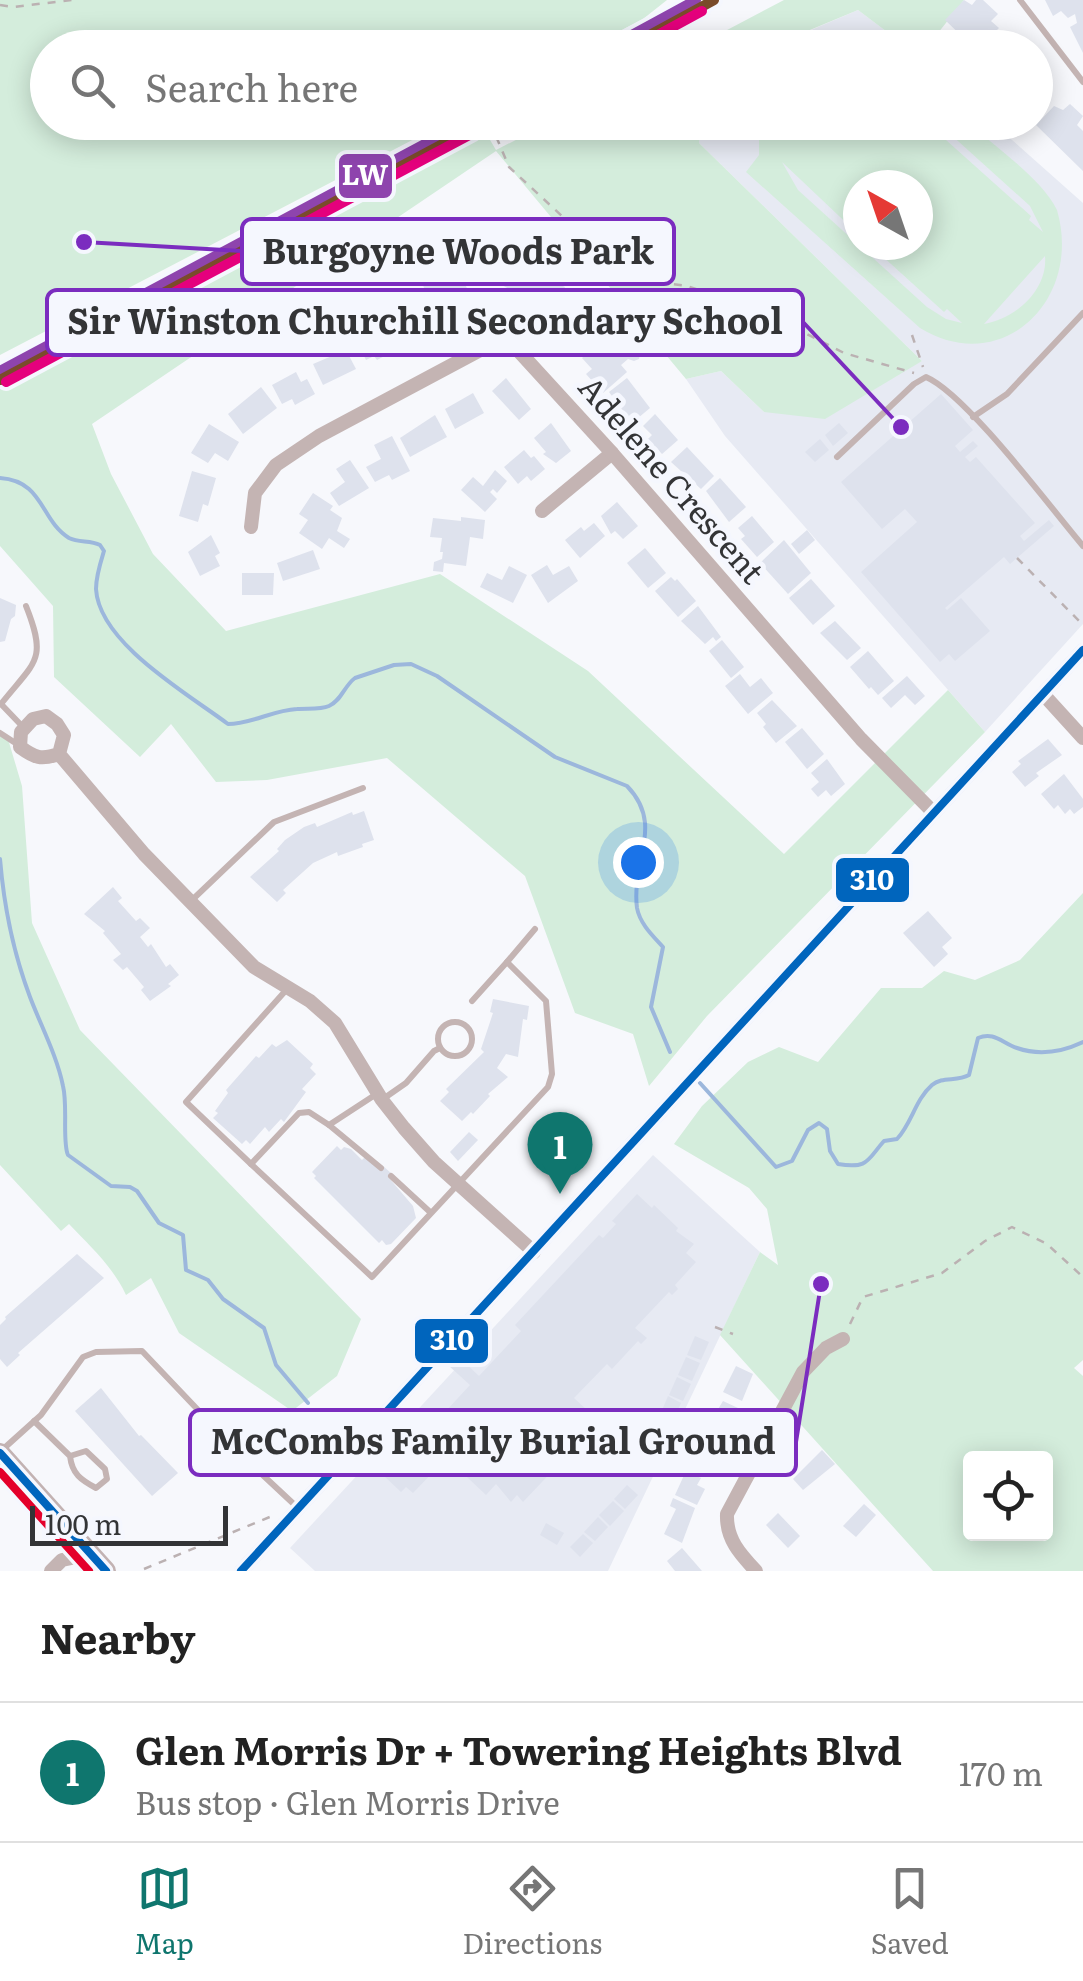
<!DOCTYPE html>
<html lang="en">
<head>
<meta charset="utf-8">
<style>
  :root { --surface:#fff; --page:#f6f6f6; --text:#222; --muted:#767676; --line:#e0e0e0; --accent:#0f766e }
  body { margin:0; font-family:Literata,serif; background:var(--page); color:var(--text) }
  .controls { position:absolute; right:30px; bottom:30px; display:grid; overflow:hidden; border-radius:10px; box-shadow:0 5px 25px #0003 }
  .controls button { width:90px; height:90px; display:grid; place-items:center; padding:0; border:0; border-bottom:2px solid var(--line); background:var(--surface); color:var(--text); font:50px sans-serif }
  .compass { position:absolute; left:843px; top:170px; width:90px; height:90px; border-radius:50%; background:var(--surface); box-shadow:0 5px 25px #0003; rotate:320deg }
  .scale { position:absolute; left:30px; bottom:25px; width:198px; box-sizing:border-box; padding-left:10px; border:5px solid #333436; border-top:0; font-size:28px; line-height:35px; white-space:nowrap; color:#333436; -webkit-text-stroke:8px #f5f7fe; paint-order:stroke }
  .you { position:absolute; left:638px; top:862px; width:35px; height:35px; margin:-25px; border:8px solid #fff; border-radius:50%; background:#1a73e8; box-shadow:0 0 0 15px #1a73e833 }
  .badge { display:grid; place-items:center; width:65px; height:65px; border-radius:50%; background:var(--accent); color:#fff; font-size:32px; font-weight:700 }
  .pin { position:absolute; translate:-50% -82px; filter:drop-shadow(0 2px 5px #0008) }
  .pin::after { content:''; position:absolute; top:52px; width:35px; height:30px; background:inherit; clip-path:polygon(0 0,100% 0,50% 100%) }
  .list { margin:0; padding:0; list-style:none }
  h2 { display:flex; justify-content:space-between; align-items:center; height:130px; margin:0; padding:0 40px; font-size:42px }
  h2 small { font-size:32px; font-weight:400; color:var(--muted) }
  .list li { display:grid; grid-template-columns:65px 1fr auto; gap:30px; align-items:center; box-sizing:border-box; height:140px; padding:0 40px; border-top:2px solid var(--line) }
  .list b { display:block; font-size:38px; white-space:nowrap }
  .list p { margin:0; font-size:32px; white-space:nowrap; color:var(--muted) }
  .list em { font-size:32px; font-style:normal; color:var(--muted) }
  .icon { flex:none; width:55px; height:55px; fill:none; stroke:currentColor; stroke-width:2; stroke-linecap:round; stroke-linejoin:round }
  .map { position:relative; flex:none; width:1083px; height:1571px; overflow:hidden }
  .search { position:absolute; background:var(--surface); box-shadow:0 5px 25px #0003; left:30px; right:30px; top:30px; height:110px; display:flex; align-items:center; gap:25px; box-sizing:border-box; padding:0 35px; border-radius:55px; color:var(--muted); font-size:38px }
  .sheet { height:270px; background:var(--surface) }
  nav { display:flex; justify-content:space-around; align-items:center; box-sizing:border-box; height:140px; border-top:2px solid var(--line); background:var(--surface); font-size:28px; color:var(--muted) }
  nav a { display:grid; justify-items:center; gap:5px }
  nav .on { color:var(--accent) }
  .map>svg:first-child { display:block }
  .built { fill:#e7eaf3; fill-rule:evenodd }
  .green { fill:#d4eddc; fill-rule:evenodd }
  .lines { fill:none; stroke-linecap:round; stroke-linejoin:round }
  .stream { stroke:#9cb7dc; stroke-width:4 }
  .building { fill:#dee2ed }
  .path { stroke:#bbb1b2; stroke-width:2.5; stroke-dasharray:8 8; stroke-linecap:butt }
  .service { stroke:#c4b4b3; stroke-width:6 }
  .minor { stroke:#c4b4b3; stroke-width:14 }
  .secondary { stroke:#c2b2b2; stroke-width:20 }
  .bus-1-casing { stroke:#f5f7fe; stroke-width:15 }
  .bus-2-casing { stroke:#f5f7fe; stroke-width:15 }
  .bus-1 { stroke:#0065bd; stroke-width:8 }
  .bus-2 { stroke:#e4002b; stroke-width:8 }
  .rail-1-casing { stroke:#f5f7fe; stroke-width:18 }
  .rail-2-casing { stroke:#f5f7fe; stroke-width:18 }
  .rail-3-casing { stroke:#f5f7fe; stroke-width:18 }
  .rail-1 { stroke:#8e44ad; stroke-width:10 }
  .rail-2 { stroke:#7a4b2a; stroke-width:10 }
  .rail-3 { stroke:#e5007d; stroke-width:10 }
  .labels { text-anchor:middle; stroke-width:10; stroke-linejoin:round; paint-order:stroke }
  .street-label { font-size:32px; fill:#333436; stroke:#f5f7fe }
  .leader { fill:none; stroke:#7b2cbf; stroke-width:4 }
  .callout-dot { fill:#7b2cbf; stroke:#f5f7fe; stroke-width:4 }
  .callout { fill:#f5f7fe; stroke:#7b2cbf; stroke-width:4 }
  .callout-label { font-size:35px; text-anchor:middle; font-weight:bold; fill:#333436 }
  .line-badge { stroke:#f5f7fe; stroke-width:4 }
  .badge-label { font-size:28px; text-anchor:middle; font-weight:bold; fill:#fff }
</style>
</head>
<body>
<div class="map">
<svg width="1083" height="1571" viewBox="0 0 1083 1571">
  <rect width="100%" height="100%" fill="#f7f8fc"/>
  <g class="built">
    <polygon points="858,10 907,47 769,48"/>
    <path d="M702 123H993L1083 203V624L985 732 725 436 686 379 721 371 764 412 922 361 699 143ZM858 185H918V245H858Z"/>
    <polygon points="653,1155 760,1252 608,1571 315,1571 290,1548"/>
  </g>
  <g class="green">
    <polygon points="0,0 667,0 643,19 589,47 48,48 48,122 445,123 0,355"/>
    <polygon points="784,0 964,0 927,47 907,47 858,10 769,47 693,48"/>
    <polygon points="549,123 702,123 699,143 922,361 825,419 764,412 721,371 686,379 496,151 92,424 111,474 153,554 226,631 440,574 588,671 784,854 948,690 985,732 707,1016 649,1086 633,1034 575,1013 525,876 387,758 267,780 216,782 171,724 140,757 54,677 53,606 0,546 0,386 483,128 496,150"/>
    <path d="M759 123H781L779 139 795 123H927L1031 216 1029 220 1043 232 1030 206 938 123H969C995 147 1041 178 1057 210 1083 300 1002 378 920 328L746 172 759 155ZM782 162 858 234V185H918V245H870L944 312 947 309 962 323 946 319 927 307 798 190ZM1045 256C1048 289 1017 318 984 324Z"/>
    <path d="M0 733 8 739 22 786 32 923 80 1030 361 1319 337 1376 292 1411 179 1333 151 1278 126 1295C113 1267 91 1247 69 1224L61 1231 0 1165Z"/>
    <path d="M1083 893V1360L1074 1368 1083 1376V1571H933L720 1335 760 1252 778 1265 767 1209 749 1188 674 1144 702 1106 748 1062 779 1047 818 1062 881 988H922L944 971 975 980 1020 960ZM970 1458H1046V1534H970Z"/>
  </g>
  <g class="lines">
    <g class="stream">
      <path d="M0 478C44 481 40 520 69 538 79 543 90 540 100 545L104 551C100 564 96 576 96 589 99 643 188 694 228 724 252 724 273 710 297 709 307 708 320 710 329 706 342 700 344 686 355 678L394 665 411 664 437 676 555 757 627 786C665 825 631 862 637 908 640 924 653 936 663 947L651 1007 670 1052"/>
      <path d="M0 859C4 907 13 952 30 997 41 1026 57 1056 63 1086 68 1106 62 1142 68 1155L111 1186 130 1187 137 1191 159 1223 183 1235 186 1270 208 1280 223 1299 264 1328 276 1365 308 1403"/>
      <path d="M700 1083 776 1167 792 1161 808 1130 819 1123 827 1129 830 1151 838 1164C869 1169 867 1160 884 1141L897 1139C912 1123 915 1100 932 1085 942 1076 957 1082 969 1075L978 1038C994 1031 1002 1043 1017 1048 1040 1056 1062 1052 1083 1042"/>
    </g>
  </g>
  <g class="building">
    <polygon points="964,0 972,5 976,0 983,0 998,14 991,21 999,28 990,37 997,41 1004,34 1019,48 969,48 971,45 945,20"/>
    <polygon points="1045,0 1083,0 1083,53 1070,27 1077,23 1075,14 1068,18 1061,11 1053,16"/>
    <polygon points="1036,72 1049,84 1042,92 1048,98 1036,112"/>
    <polygon points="1070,104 1083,116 1077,125 1083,131 1083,171 1036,125 1054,106 1063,110"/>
    <polygon points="453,259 474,303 444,324 421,282 431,276 434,282 442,277 437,268"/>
    <polygon points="526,260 534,263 529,274 537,277 538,274 565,287 561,297 568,300 564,308 557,305 553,315 516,298 518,294 498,283 510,262 519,271"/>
    <polygon points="379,329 394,351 377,360 374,356 366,360 355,338"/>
    <polygon points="602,340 616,356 627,346 632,352 635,350 640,354 639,359 634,361 628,359 621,365 627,372 603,393 586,374 592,369 582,358"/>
    <polygon points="346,350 356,369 323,385 313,364"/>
    <polygon points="296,372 301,382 307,379 315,394 295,405 292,399 282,404 272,385"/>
    <polygon points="506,378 531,409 519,420 492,391"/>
    <polygon points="627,378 650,408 632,423 609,392"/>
    <polygon points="261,387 277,408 243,434 228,414"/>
    <polygon points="473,393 484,413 455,429 445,409"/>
    <polygon points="941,394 973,430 955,446 960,452 973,441 978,446 965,457 970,462 976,457 1035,523 1020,536 1024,541 1049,520 1054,526 1010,564 1004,557 945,608 947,610 961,598 990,631 955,661 949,654 940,662 861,572 917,522 905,509 882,529 841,482"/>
    <polygon points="655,414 678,440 662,454 648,439 652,435 643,426"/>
    <polygon points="435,415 447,437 410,457 400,438"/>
    <polygon points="551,423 571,451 556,463 543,454 546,452 534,438"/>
    <polygon points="839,423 848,433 833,446 825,435"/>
    <polygon points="209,424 239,442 228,461 215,453 208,463 191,453"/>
    <polygon points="392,436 410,471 392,480 389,475 375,482 366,467 381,459 374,445"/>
    <polygon points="820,439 829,450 815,462 805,452"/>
    <polygon points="687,447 714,476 701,489 671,462"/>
    <polygon points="524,450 531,458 534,456 545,469 531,481 527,476 518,484 504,467"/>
    <polygon points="350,460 369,488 339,506 330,493 345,482 336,469"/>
    <polygon points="495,470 507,481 497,493 493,489 490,492 497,499 485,512 461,490 473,477 483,486"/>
    <polygon points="192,471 216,478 208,506 203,504 198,522 179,516"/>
    <polygon points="720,478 746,507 729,522 706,491"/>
    <polygon points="313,493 333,506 330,510 342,518 337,531 350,539 344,548 329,538 322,549 299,533 308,520 299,514"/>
    <polygon points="617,502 638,526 623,539 615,531 611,534 601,516"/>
    <polygon points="752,516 774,542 757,557 741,539 745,536 738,528"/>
    <polygon points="461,517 485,520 483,539 470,537 466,566 444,563 443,572 433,571 434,562 442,559 443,552 440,552 442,538 430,537 433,518 461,521"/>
    <polygon points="594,523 605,536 580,558 565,540 581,527 584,531"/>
    <polygon points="807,530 815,540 799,554 791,544"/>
    <polygon points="211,535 220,553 215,556 220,566 200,576 188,552"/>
    <polygon points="784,540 811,573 788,594 760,563"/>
    <polygon points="645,548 666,573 648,588 627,563"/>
    <polygon points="313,550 320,569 283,581 277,563"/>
    <polygon points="547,565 553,575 569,566 578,581 548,603 531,575"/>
    <polygon points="509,566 527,575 513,603 480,587 487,573 502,580"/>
    <polygon points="242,573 274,573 273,595 242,595"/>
    <polygon points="671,577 675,581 677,579 696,601 678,617 655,591"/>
    <polygon points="811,579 835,606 813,625 789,598"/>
    <polygon points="0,598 16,605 15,616 11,619 5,641 0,642"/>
    <polygon points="698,606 721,637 716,641 713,637 705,644 681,621"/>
    <polygon points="835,621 861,648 847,660 820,633"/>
    <polygon points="722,640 744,667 731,678 709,651"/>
    <polygon points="868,651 894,681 878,695 871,687 869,689 850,667"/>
    <polygon points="740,674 750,687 761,678 773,693 748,714 725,686"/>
    <polygon points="907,676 925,696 915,705 905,695 891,708 882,698"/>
    <polygon points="772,700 797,726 776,743 763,727 766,724 757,713"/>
    <polygon points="802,728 824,754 807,769 785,742"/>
    <polygon points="1048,739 1062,755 1036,773 1039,776 1025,787 1012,772 1021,764 1018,761"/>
    <polygon points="827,759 845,784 831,796 826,790 818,797 811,789 819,782 811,773"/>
    <polygon points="1064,774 1083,799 1083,807 1074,814 1070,809 1065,814 1058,805 1054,809 1041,794"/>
    <polygon points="364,811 374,840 362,844 363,847 338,856 337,852 313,863 283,890 286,893 277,902 250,877 279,851 277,849 285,840 304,827 315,823 317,827 352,812 353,815"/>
    <polygon points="113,887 122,898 118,901 136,921 140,918 150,928 140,937 148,947 151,944 166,967 170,964 179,975 168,984 171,986 150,1001 141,990 144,987 127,967 123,970 113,960 121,954 103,933 105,931 84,914"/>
    <polygon points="928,911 952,938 942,947 948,954 934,967 903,933"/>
    <polygon points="493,999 529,1006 527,1020 523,1019 518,1057 506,1054 497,1068 508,1077 488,1094 490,1096 473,1114 471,1112 462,1121 440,1101 449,1092 446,1089 484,1052 481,1049 493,1013 490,1012"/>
    <polygon points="287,1040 313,1064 310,1068 316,1074 302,1089 306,1092 284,1122 281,1119 269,1132 265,1127 250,1144 246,1140 242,1144 213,1118 218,1113 215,1111 228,1093 226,1090 256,1056 259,1058 272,1044 276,1047"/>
    <polygon points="469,1132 478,1140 458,1161 450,1152"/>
    <polygon points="337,1146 341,1150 344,1147 351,1149 362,1160 366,1156 383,1166 392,1174 389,1178 413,1206 416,1218 391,1244 386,1245 382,1240 379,1243 314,1178 316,1176 312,1172"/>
    <polygon points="637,1194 652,1208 654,1205 678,1228 676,1231 694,1244 686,1253 696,1262 675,1285 678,1289 672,1295 669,1292 635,1328 647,1338 641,1344 638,1341 612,1369 607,1364 574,1398 626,1446 603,1471 588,1457 577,1469 572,1465 568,1470 560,1463 523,1502 517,1495 511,1502 496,1484 486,1495 450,1461 443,1469 439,1466 413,1493 406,1487 401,1492 383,1475 385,1469 418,1433 422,1437 427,1432 423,1421 433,1409 441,1408 445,1412 470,1385 449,1366 458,1356 479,1376 521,1331 515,1325 599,1235 603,1238 616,1224 612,1221"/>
    <polygon points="77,1254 104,1278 18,1353 20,1355 7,1367 0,1359 0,1325 6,1319 5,1317"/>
    <polygon points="695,1336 709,1342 701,1360 687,1355"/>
    <polygon points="686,1357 700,1363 692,1381 678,1375"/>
    <polygon points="736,1366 753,1374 742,1401 723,1392"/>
    <polygon points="677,1377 691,1384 683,1401 669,1395"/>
    <polygon points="101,1388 139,1436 141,1435 178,1473 152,1496 75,1411"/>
    <polygon points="668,1396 681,1403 673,1421 660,1415"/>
    <polygon points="723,1401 738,1408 730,1420 736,1423 728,1440 706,1429"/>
    <polygon points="822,1450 835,1464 803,1490 793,1479"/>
    <polygon points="686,1471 701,1478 697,1485 705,1489 697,1505 675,1495"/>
    <polygon points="627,1485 638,1495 625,1509 614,1499"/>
    <polygon points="673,1498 695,1508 682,1543 664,1534 676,1509 670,1506"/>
    <polygon points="613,1501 624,1511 610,1526 599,1515"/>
    <polygon points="864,1504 876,1515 856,1537 843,1526"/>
    <polygon points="778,1513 800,1536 788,1548 766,1525"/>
    <polygon points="598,1517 608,1527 595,1541 584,1532"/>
    <polygon points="546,1523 564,1533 557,1545 540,1535"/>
    <polygon points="583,1534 593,1543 580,1557 570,1547"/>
    <polygon points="682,1548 702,1571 675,1571 667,1561"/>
  </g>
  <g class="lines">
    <g class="path">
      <polyline points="0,5 13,7 72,0"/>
      <polyline points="490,122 509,167 590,242 641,280 687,286 754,308 786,328 801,331 844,353 914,373"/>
      <polyline points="912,335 923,367"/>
      <polyline points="1017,558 1083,625"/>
      <polyline points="850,1324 863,1297 942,1273 985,1241 1012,1227 1047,1244 1083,1277"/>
      <polyline points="715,1327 733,1334"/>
      <polyline points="144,1569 272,1516"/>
    </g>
    <g class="service">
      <polyline points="1020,0 1083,82"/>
      <polyline points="973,417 1007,394 1083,313"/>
      <path d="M837 457 914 384 926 377C966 394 1050 507 1083 546"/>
      <path d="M1 704C35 661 48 661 26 606"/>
      <polyline points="1,704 23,727"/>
      <polyline points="0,733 20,746"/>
      <polyline points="191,901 274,822 363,788"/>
      <polyline points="288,988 186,1102 251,1164 299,1113 309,1112 329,1125 378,1093"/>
      <polyline points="472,1001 507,962"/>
      <circle cx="455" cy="1039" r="17"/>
      <polyline points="383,1099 406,1083 434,1051 440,1048"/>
      <polyline points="329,1125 381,1168"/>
      <polyline points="251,1164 372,1277 548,1087 552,1074 546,1001 507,962 535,929"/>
      <polyline points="391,1176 430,1212"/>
      <polyline points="417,1345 434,1360"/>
      <path d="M34 1421 70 1456 86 1451 105 1469 107 1479 96 1488C81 1480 72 1474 70 1456"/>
      <polyline points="1,1451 41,1415 83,1357 96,1352 142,1351 237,1451 298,1508"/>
    </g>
    <g class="minor">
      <polyline points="542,511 612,453"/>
      <polyline points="251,527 255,493 276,465 319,436 497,341 515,347 612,453 861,739 934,813"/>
      <polyline points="1043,694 1083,738"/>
      <path d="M59 754C41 760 35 758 20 747L21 732 33 719 46 716 57 724 64 735 59 754 144 854 254 967 310 1001 335 1023 382 1100 404 1128 434 1162 534 1252"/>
      <polyline points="51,1571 62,1560 91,1554"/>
      <polyline points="241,1571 1083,650"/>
      <path d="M756 1571C740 1554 726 1539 727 1514L803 1372 826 1348 843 1339"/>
    </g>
    <polyline class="secondary" points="0,1453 106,1571"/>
    <g class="bus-1-casing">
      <g id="bus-1">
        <polyline points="0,1453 106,1571"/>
        <polyline points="241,1571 1083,650"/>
      </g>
    </g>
    <g class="bus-2-casing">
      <polyline id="bus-2" points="0,1472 89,1571"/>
    </g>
    <use href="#bus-1" class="bus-1"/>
    <use href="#bus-2" class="bus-2"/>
    <g class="rail-1-casing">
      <g id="rail-1">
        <polyline points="608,48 696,0"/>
        <polyline points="0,371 466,122"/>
      </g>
    </g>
    <g class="rail-2-casing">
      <g id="rail-2">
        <polyline points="626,48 714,0"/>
        <polyline points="0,380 484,122"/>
      </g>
    </g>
    <g class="rail-3-casing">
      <g id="rail-3">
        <polyline points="634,48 702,11"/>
        <polyline points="6,382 473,133"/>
      </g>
    </g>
    <use href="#rail-1" class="rail-1"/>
    <use href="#rail-2" class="rail-2"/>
    <use href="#rail-3" class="rail-3"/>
  </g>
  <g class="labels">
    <g class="street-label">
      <text transform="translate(671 480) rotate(49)" y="11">Adelene Crescent</text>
    </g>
  </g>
  <path class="leader" d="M84 242L242 251M901 427L803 322M821 1284L796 1442"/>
  <g class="callout-dot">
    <circle cx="84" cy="242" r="10"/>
    <circle cx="901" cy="427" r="10"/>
    <circle cx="821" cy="1284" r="10"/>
  </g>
  <g class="callout">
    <rect x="242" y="219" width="432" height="65" rx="10"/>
    <rect x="47" y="290" width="756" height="65" rx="10"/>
    <rect x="190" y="1410" width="606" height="65" rx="10"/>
  </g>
  <g class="callout-label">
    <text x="458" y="264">Burgoyne Woods Park</text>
    <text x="425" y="334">Sir Winston Churchill Secondary School</text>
    <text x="493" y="1454">McCombs Family Burial Ground</text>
  </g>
  <g class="line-badge">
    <rect x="337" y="152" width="57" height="48" rx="10" fill="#8e44ad"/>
    <rect x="834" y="856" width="77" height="48" rx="10" fill="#0065bd"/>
    <rect x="413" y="1317" width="77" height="48" rx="10" fill="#0065bd"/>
  </g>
  <g class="badge-label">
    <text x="365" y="185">LW</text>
    <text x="872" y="890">310</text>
    <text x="452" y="1350">310</text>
  </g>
</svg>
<div class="controls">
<button><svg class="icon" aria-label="locate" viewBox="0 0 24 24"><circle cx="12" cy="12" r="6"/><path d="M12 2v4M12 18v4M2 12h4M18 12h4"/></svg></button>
</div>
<svg class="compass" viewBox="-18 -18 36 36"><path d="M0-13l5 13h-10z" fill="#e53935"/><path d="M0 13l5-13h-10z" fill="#767676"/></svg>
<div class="scale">100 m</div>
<div class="you"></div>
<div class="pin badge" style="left:560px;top:1194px">1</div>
<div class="search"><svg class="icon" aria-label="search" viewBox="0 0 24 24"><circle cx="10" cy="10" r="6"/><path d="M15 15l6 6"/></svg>Search here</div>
</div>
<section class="sheet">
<h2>Nearby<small></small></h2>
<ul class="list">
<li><span class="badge">1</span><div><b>Glen Morris Dr + Towering Heights Blvd</b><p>Bus stop · Glen Morris Drive</p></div><em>170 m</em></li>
</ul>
</section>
<nav>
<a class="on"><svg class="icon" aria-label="map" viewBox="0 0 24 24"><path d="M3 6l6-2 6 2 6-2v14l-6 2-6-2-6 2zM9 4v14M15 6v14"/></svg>Map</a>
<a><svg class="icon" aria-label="directions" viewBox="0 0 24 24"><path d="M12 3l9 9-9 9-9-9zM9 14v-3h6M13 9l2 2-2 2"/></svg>Directions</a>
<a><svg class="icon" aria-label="saved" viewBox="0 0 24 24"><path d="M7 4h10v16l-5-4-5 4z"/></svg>Saved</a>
</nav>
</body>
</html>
